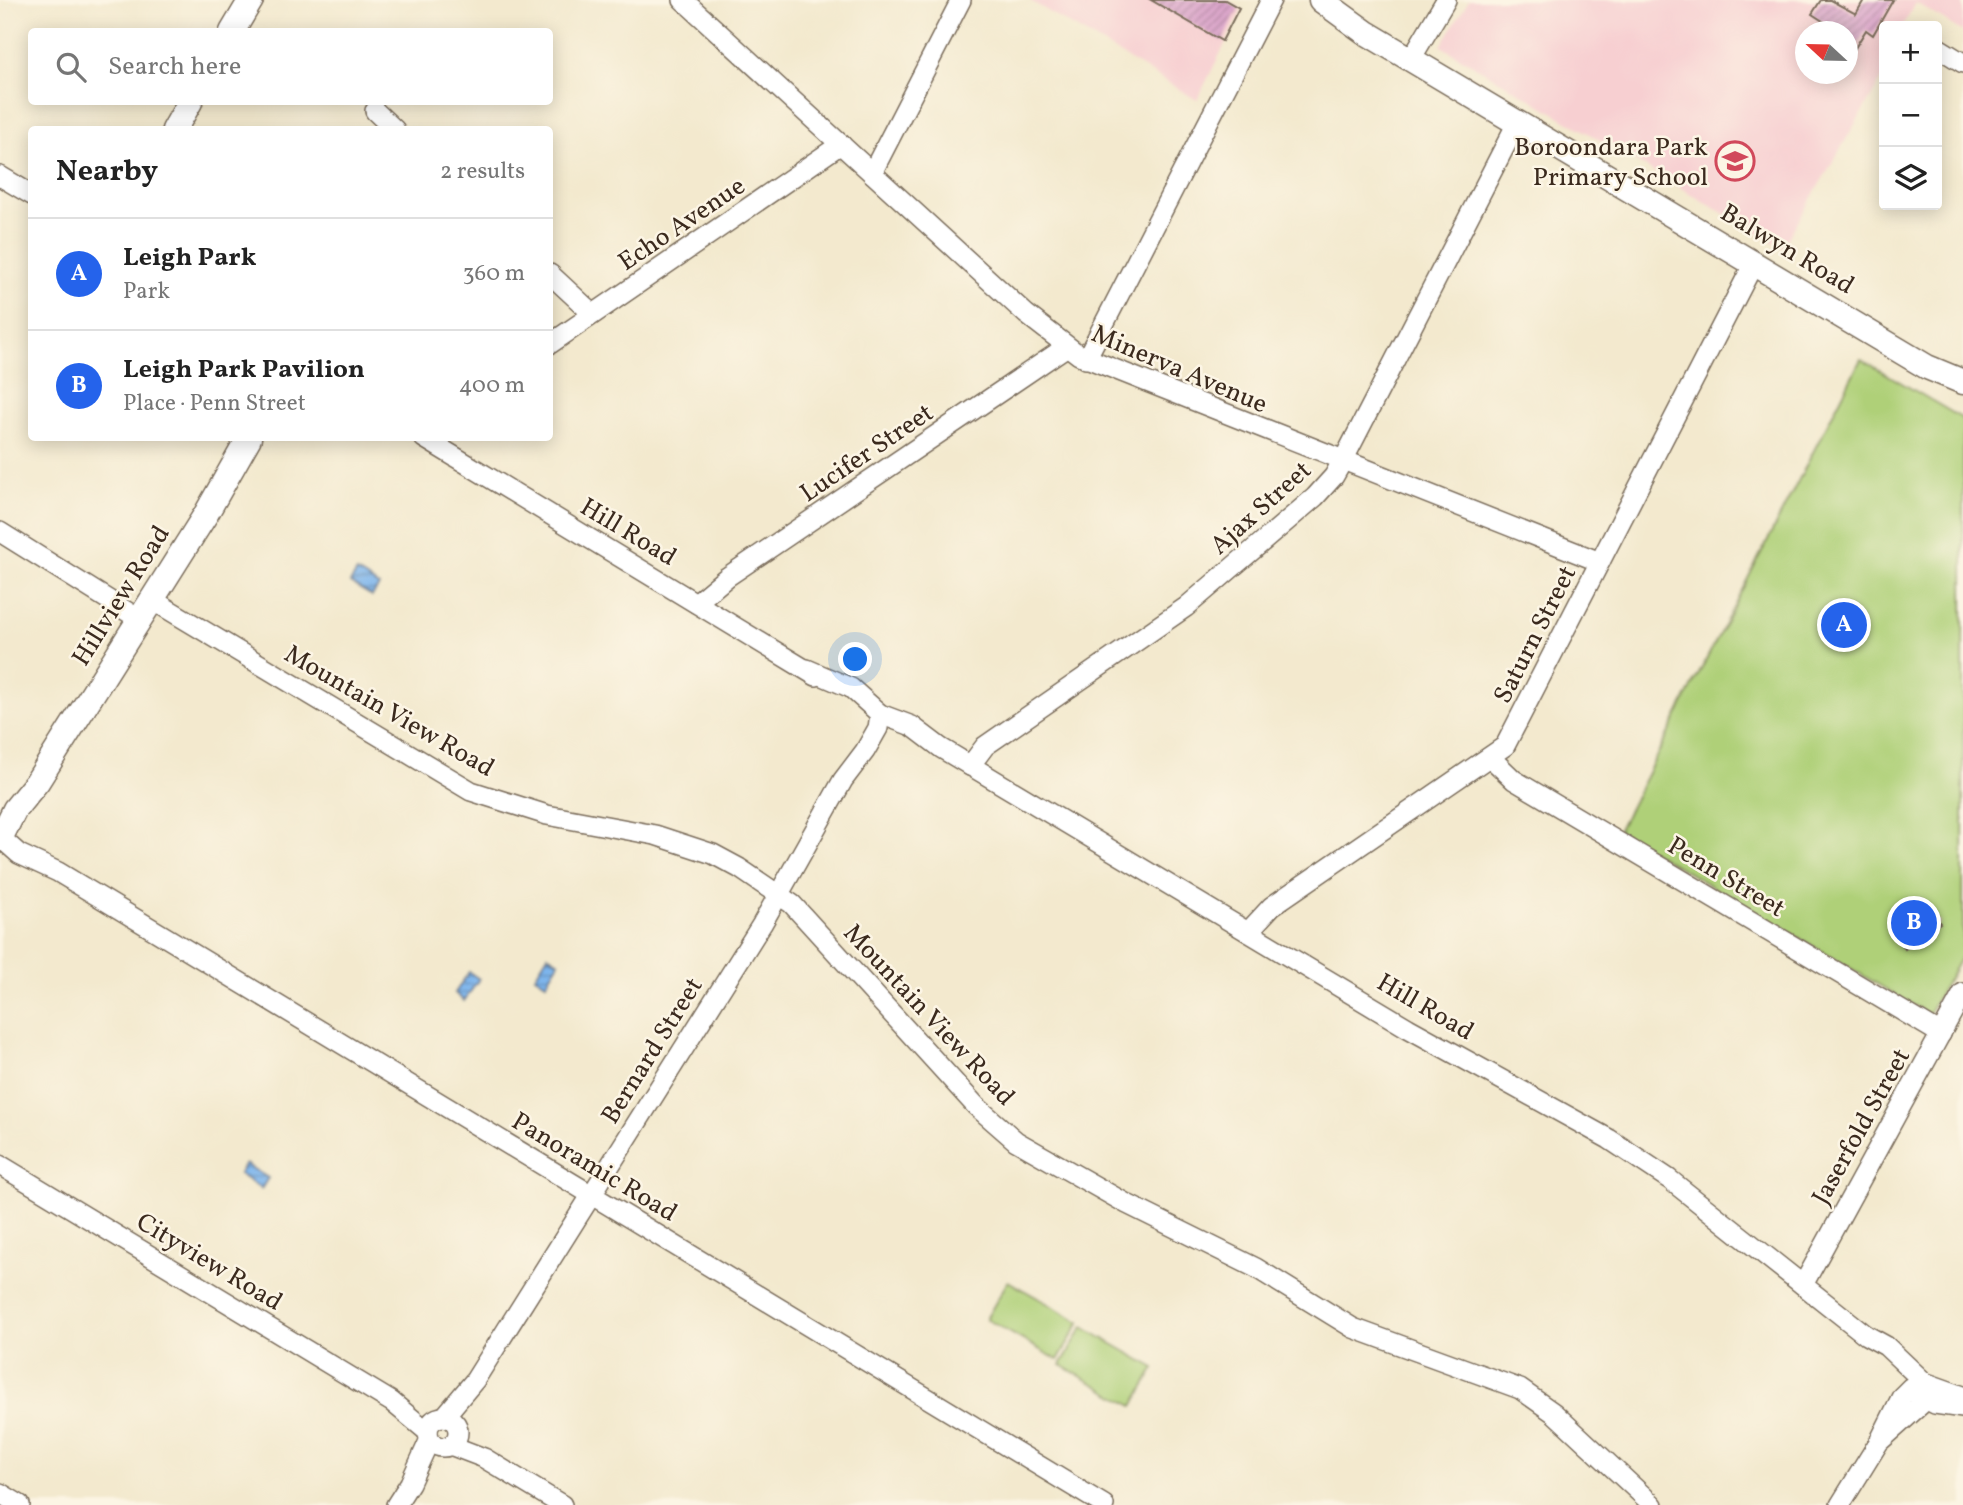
<!DOCTYPE html>
<html lang="en">
<head>
<meta charset="utf-8">
<style>
  :root { --surface:#fff; --page:#f6f6f6; --text:#222; --muted:#767676; --line:#e0e0e0; --accent:#2563eb }
  body { margin:0; font-family:Vollkorn,serif; background:var(--page); color:var(--text) }
  .controls { position:absolute; right:21px; top:21px; display:grid; overflow:hidden; border-radius:7px; box-shadow:0 4px 18px #0003 }
  .controls button { width:63px; height:63px; display:grid; place-items:center; padding:0; border:0; border-bottom:2px solid var(--line); background:var(--surface); color:var(--text); font:35px sans-serif }
  .compass { position:absolute; left:1795px; top:21px; width:63px; height:63px; border-radius:50%; background:var(--surface); box-shadow:0 4px 18px #0003; rotate:292deg }
  .you { position:absolute; left:856px; top:660px; width:24px; height:24px; margin:-18px; border:5px solid #fff; border-radius:50%; background:#1a73e8; box-shadow:0 0 0 10px #1a73e833 }
  .badge { display:grid; place-items:center; width:46px; height:46px; border-radius:50%; background:var(--accent); color:#fff; font-size:23px; font-weight:700 }
  .pin { position:absolute; translate:-50% -50%; border:4px solid #fff; box-shadow:0 2px 7px #0006 }
  .list { margin:0; padding:0; list-style:none }
  h2 { display:flex; justify-content:space-between; align-items:center; height:91px; margin:0; padding:0 28px; font-size:30px }
  h2 small { font-size:23px; font-weight:400; color:var(--muted) }
  .list li { display:grid; grid-template-columns:46px 1fr auto; gap:21px; align-items:center; box-sizing:border-box; height:112px; padding:0 28px; border-top:2px solid var(--line) }
  .list b { display:block; font-size:26px; white-space:nowrap }
  .list p { margin:0; font-size:23px; white-space:nowrap; color:var(--muted) }
  .list em { font-size:23px; font-style:normal; color:var(--muted) }
  .icon { flex:none; width:38px; height:38px; fill:none; stroke:currentColor; stroke-width:2; stroke-linecap:round; stroke-linejoin:round }
  .map { position:relative; flex:none; width:1963px; height:1505px; overflow:hidden }
  .search { position:absolute; background:var(--surface); box-shadow:0 4px 18px #0003; left:28px; top:28px; width:525px; height:77px; display:flex; align-items:center; gap:18px; box-sizing:border-box; padding:0 24px; border-radius:7px; color:var(--muted); font-size:26px }
  .panel { position:absolute; background:var(--surface); box-shadow:0 4px 18px #0003; left:28px; top:126px; width:525px; height:315px; border-radius:7px }
  .map>svg:first-child { display:block }
  .built { fill:#f7cfd1; fill-rule:evenodd }
  .park { fill:#afd078; stroke:#757d4b; stroke-width:2 }
  .water { fill:url(#water-rules); stroke:#5c7086; stroke-width:2 }
  .building { fill:url(#building-hatch) }
  .lines { fill:none; stroke-linecap:round; stroke-linejoin:round }
  .minor-casing { stroke:#7b6d5c; stroke-width:22 }
  .tertiary-casing { stroke:#7b6d5c; stroke-width:27 }
  .minor { stroke:#fff; stroke-width:19 }
  .tertiary { stroke:#fff; stroke-width:24 }
  .labels { text-anchor:middle; stroke-width:5; stroke-linejoin:round; paint-order:stroke }
  .poi-label { font-size:26px; fill:#3b2a1e; stroke:#fcf5e5; text-anchor:end }
  .street-label { font-size:26px; fill:#3b2a1e; stroke:#fcf5e5 }
</style>
</head>
<body>
<div class="map">
<svg width="1963" height="1505" viewBox="0 0 1963 1505">
  <defs>
    <pattern id="water-rules" width="6" height="5" patternUnits="userSpaceOnUse" patternTransform="scale(1.75)"><rect width="6" height="5" fill="#7db5ed"/><path d="M0 2.5h6" fill="none" stroke="#6893bf"/></pattern>
    <pattern id="building-hatch" width="6" height="6" patternUnits="userSpaceOnUse" patternTransform="scale(1.75)"><rect width="6" height="6" fill="#daa3c9"/><path d="M-1 1l2-2M0 6l6-6M5 7l2-2" fill="none" stroke="#b285a3"/></pattern>
  </defs>
  <rect width="100%" height="100%" fill="#fcf5e5"/>
  <filter id="ink" filterUnits="userSpaceOnUse"><feTurbulence type="fractalNoise" baseFrequency=".0143" numOctaves="2"/><feDisplacementMap in="SourceGraphic" scale="14" xChannelSelector="R" yChannelSelector="G"/><feConvolveMatrix kernelMatrix="1 2 1 2 8 2 1 2 1" color-interpolation-filters="sRGB"/></filter>
  <filter id="wash" filterUnits="userSpaceOnUse"><feTurbulence type="fractalNoise" baseFrequency=".00686" numOctaves="4" result="noise"/><feDisplacementMap in="SourceGraphic" scale="28" xChannelSelector="R" yChannelSelector="G"/><feGaussianBlur stdDeviation="1.57" result="paint"/><feColorMatrix in="noise" values="0 0 0 0 0 0 0 0 0 0 0 0 0 0 0 0 0 1.4 0 .05"/><feComposite in="paint" operator="in"/></filter>
  <g filter="url(#wash)">
    <rect width="100%" height="100%" fill="#f3e9ce"/>
    <g class="built">
      <polygon points="1029,0 1225,0 1242,10 1197,100"/>
      <path d="M1469 0H1963V32L1916 3 1902 26H1884V75L1782 248 1441 46ZM1806 32H1848V74H1806Z"/>
    </g>
    <g class="park">
      <polygon points="1861,359 1963,419 1963,954 1928,1014 1618,831"/>
      <polygon points="1008,1281 1080,1322 1058,1360 986,1319"/>
      <polygon points="1083,1327 1155,1368 1133,1406 1061,1365"/>
    </g>
    <g class="water">
      <polygon points="357,572 379,586 372,596 350,583"/>
      <polygon points="548,955 559,962 546,983 535,976"/>
      <polygon points="469,972 479,979 464,1001 455,993"/>
      <polygon points="245,1164 268,1178 261,1189 239,1174"/>
    </g>
    <g id="blocks">
      <g class="building">
        <polygon points="1151,0 1225,0 1239,8 1222,41"/>
        <polygon points="1821,0 1830,0 1856,14 1864,0 1893,0 1873,35 1866,30 1847,61 1847,32 1840,32 1812,14"/>
        <polygon points="1921,898 1940,923 1905,949 1888,923"/>
      </g>
    </g>
  </g>
  <g filter="url(#ink)">
    <use href="#blocks" fill-opacity="0" stroke="#7b6d5c" stroke-width="2"/>
    <g class="lines">
      <g class="minor-casing">
        <g id="minor">
          <polyline points="683,0 1026,314 1079,355 1600,562"/>
          <polyline points="1937,47 1963,63"/>
          <polyline points="1411,59 1446,0"/>
          <polyline points="375,111 395,130"/>
          <polyline points="872,173 961,0"/>
          <polyline points="0,176 32,195"/>
          <polyline points="550,274 593,314"/>
          <polyline points="550,344 841,144"/>
          <polyline points="1086,359 1271,0"/>
          <polyline points="424,438 816,676"/>
          <polyline points="0,532 139,619"/>
          <polyline points="151,599 471,791 547,815 655,835 713,854 739,868 792,904 976,1106 1016,1141 1127,1204 1256,1268 1353,1328 1520,1389 1554,1413 1653,1505"/>
          <polyline points="696,603 727,577 1066,347"/>
          <polyline points="807,669 851,688 880,714 912,726 941,748 1408,1028 1609,1139 1669,1179 1866,1335 1886,1346 1924,1382 1963,1396"/>
          <polyline points="1491,758 1514,780 1941,1034"/>
          <polyline points="970,766 985,746 1186,607 1315,497 1334,476 1347,453 1517,123"/>
          <polyline points="1,838 19,854 58,872 1104,1505"/>
          <polyline points="1248,932 1272,906 1505,746 1754,263"/>
          <polyline points="0,1165 392,1402 428,1432"/>
          <polyline points="1803,1285 1963,993"/>
          <polyline points="1916,1394 1935,1404 1963,1408"/>
          <polyline points="444,1417 475,1380 762,924 843,780 865,751 878,728 880,714"/>
          <circle cx="443" cy="1432" r="15"/>
          <polyline points="450,1445 484,1458 562,1505"/>
          <polyline points="0,1493 20,1505"/>
          <polyline points="396,1505 410,1483 430,1439"/>
          <polyline points="1840,1505 1879,1442 1902,1396 1911,1387 1924,1382 1929,1392 1926,1400 1879,1442"/>
        </g>
      </g>
      <g class="tertiary-casing">
        <g id="tertiary">
          <polyline points="1321,0 1365,32 1927,367 1963,382"/>
          <polyline points="232,32 251,0"/>
          <polyline points="174,130 190,102"/>
          <polyline points="0,839 15,809 37,782 206,514 249,438"/>
        </g>
      </g>
      <use href="#minor" class="minor"/>
      <use href="#tertiary" class="tertiary"/>
    </g>
  </g>
  <defs>
    <g id="school-ring" transform="scale(2.0125)"><circle r="9.5" fill="#fcf5e5" stroke="#d1495b" stroke-width="1.5"/><path d="M0-5L7-2L0 1L-7-2ZM-4 1L0 2.5L4 1V4Q0 6-4 4Z" fill="#d1495b"/></g>
  </defs>
  <g fill-rule="evenodd">
    <use href="#school-ring" x="1735" y="161"/>
  </g>
  <g class="labels">
    <g class="poi-label">
      <text x="1708" y="155">Boroondara Park<tspan x="1708" dy="30">Primary School</tspan></text>
    </g>
    <g class="street-label">
      <text transform="translate(681 223) rotate(-34)" y="9">Echo Avenue</text>
      <text transform="translate(1788 248) rotate(31)" y="9">Balwyn Road</text>
      <text transform="translate(1180 368) rotate(23)" y="9">Minerva Avenue</text>
      <text transform="translate(866 452) rotate(-34)" y="9">Lucifer Street</text>
      <text transform="translate(1260 507) rotate(-42)" y="9">Ajax Street</text>
      <text transform="translate(629 531) rotate(31)" y="9">Hill Road</text>
      <text transform="translate(120 595) rotate(-58)" y="9">Hillview Road</text>
      <text transform="translate(1534 634) rotate(-63)" y="9">Saturn Street</text>
      <text transform="translate(390 710) rotate(30)" y="9">Mountain View Road</text>
      <text transform="translate(1727 876) rotate(31)" y="9">Penn Street</text>
      <text transform="translate(1426 1006) rotate(30)" y="9">Hill Road</text>
      <text transform="translate(930 1014) rotate(47)" y="9">Mountain View Road</text>
      <text transform="translate(651 1050) rotate(-58)" y="9">Bernard Street</text>
      <text transform="translate(1860 1126) rotate(-61)" y="9">Jaserfold Street</text>
      <text transform="translate(595 1166) rotate(31)" y="9">Panoramic Road</text>
      <text transform="translate(210 1261) rotate(31)" y="9">Cityview Road</text>
    </g>
  </g>
</svg>
<div class="controls">
<button>+</button>
<button>−</button>
<button><svg class="icon" aria-label="layers" viewBox="0 0 24 24"><path d="M12 4l9 5-9 5-9-5zM3 14l9 5 9-5"/></svg></button>
</div>
<svg class="compass" viewBox="-18 -18 36 36"><path d="M0-13l5 13h-10z" fill="#e53935"/><path d="M0 13l5-13h-10z" fill="#767676"/></svg>
<div class="you"></div>
<div class="pin badge" style="left:1844px;top:625px">A</div>
<div class="pin badge" style="left:1914px;top:923px">B</div>
<div class="search"><svg class="icon" aria-label="search" viewBox="0 0 24 24"><circle cx="10" cy="10" r="6"/><path d="M15 15l6 6"/></svg>Search here</div>
<section class="panel">
<h2>Nearby<small>2 results</small></h2>
<ul class="list">
<li><span class="badge">A</span><div><b>Leigh Park</b><p>Park</p></div><em>360 m</em></li>
<li><span class="badge">B</span><div><b>Leigh Park Pavilion</b><p>Place · Penn Street</p></div><em>400 m</em></li>
</ul>
</section>
</div>
</body>
</html>
